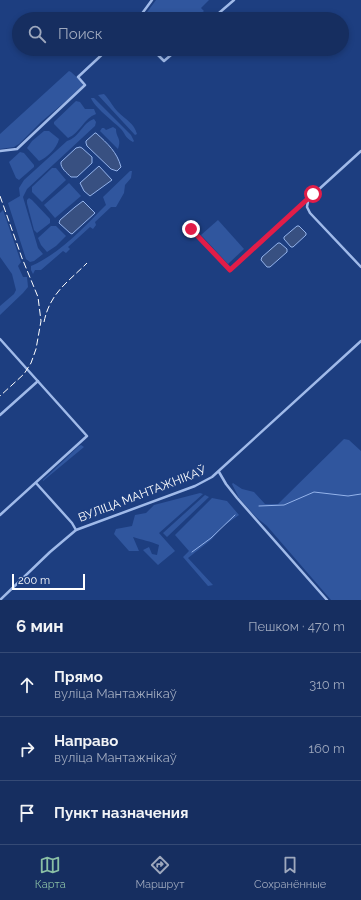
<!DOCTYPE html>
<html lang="ru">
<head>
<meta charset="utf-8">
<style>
  :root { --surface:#162e60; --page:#1f3666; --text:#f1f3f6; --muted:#9ea8bd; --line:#354a75; --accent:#8abfa5 }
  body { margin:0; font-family:Raleway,sans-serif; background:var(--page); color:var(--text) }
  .scale { position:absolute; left:12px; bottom:10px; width:73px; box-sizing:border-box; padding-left:4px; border:2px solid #fff; border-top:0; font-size:11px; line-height:14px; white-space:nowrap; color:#fff; -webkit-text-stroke:3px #1d3e80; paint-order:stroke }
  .stop { position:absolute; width:12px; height:12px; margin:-9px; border:3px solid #e11d48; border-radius:50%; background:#fff }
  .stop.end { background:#e11d48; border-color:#fff; box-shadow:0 1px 4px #0008 }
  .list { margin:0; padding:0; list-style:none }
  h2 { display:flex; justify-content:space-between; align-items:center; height:52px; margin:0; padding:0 16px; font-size:17px }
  h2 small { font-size:13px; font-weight:400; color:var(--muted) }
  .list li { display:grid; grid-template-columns:26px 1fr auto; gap:12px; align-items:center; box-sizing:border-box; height:64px; padding:0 16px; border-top:1px solid var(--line) }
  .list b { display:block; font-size:15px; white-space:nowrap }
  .list p { margin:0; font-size:13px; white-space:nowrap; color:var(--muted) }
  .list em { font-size:13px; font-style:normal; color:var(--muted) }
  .icon { flex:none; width:22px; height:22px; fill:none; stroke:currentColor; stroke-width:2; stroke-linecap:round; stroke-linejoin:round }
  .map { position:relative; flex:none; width:361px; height:600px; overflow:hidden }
  .search { position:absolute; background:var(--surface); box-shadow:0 2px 6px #0003; left:12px; right:12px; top:12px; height:44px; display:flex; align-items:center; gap:10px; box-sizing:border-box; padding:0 14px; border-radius:22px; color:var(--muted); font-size:15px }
  .sheet { height:244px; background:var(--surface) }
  nav { display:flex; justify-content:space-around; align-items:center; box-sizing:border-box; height:56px; border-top:1px solid var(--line); background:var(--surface); font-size:11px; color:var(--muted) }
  nav a { display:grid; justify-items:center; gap:2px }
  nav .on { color:var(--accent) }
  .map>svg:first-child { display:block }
  .green { fill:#30569e }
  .water { fill:#385081; stroke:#94b3eb }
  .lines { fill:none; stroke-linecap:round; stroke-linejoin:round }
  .stream { stroke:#94b3eb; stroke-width:1 }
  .minor { stroke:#a0bae9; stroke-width:2.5 }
  .rail { stroke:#fff; stroke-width:1; stroke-dasharray:7 3; stroke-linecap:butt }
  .route { stroke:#e11d48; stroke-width:5 }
  .labels { text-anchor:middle; stroke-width:4; stroke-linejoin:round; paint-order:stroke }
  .street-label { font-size:12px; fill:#fff; stroke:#1d3e80 }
</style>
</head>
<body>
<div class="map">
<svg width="361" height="600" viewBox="0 0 361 600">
  <rect width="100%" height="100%" fill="#1d3e80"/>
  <g class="green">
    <polygon points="156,0 209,0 201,8 204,11 195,19 142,19"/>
    <polygon points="69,71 71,72 82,82 83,85 66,101 41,122 19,144 14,147 0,149 0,134"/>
    <path d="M104 94C110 100 113 107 118 112 126 120 134 123 137 134L135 135 98 95Z"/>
    <path d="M91 98H94L131 135 134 141 133 142C124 137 126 134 120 128 113 121 94 107 91 98Z"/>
    <path d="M76 101 80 102 85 109H94L96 114C84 118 80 133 68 138L54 124V122Z"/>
    <path d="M94 119 96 122 95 126 27 189 23 197 38 248 43 254 34 261 30 262 26 259 8 203 20 196 19 188 24 180 67 141C79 138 83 122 94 119Z"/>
    <path d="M113 127 116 129C116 138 122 138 118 149L100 131 102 128H104L106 130Z"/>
    <path d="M44 131H49L59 139C57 148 47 158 39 161L27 148 32 141Z"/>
    <polygon points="20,152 24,153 34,165 34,167 19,180 16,178 9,162"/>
    <polygon points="52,168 56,168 66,180 42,202 32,192 32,187"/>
    <path d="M130 171H132L131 178 125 185 124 193 116 207H111L95 222 96 225 93 229 90 227 68 247 70 249 66 253 63 251 41 270H35L33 274 31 270V266C61 253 84 227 106 205L103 197Z"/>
    <polygon points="69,183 81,196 55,218 44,205"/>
    <polygon points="29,198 32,200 50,219 50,223 37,233 34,230 27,203 27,200"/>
    <polygon points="3,210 21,262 18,266 23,277 27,277 28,287 23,293 0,315 0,306 14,294 16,290 12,274 0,257 0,213"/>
    <polygon points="218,220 244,249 228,264 201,235"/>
    <polygon points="51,226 56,226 66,236 56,246 47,252 41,245 38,238"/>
    <polygon points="344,439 349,440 361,451 361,600 331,600 267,526 257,518 239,498 232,484 233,483 242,489 254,492 265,504 278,504"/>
    <polygon points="81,445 84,447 43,481 43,480 79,446"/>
    <path d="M200 493 203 494 159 533 175 551 158 565 143 550 149 547 152 554 157 555 159 545C150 541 142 540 133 537L139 551H129L114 534 116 529 132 526 135 515 146 513 154 505Z"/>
    <polygon points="205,495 209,497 167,537 163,533"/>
    <polygon points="212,498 227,501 239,515 222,527 212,539 188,558 213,585 208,586 183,557 189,551 175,535"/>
  </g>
  <g class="water">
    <path d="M95 133H96C108 144 117 152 121 167L117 171 111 169 87 146 86 143V141Z"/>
    <path d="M80 147 82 148 92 157V163L77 177H71C67 173 60 168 61 162L76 148Z"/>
    <polygon points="99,166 112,180 90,196 84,191 80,183"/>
    <polygon points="83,201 95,213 72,234 70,233 59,223 60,220 75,207"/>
    <polygon points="297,226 299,226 306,233 306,235 293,247 291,247 284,239 284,237"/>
    <polygon points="278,243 280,243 287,249 287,252 270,267 267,267 261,260 262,257"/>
  </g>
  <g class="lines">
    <g class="stream">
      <polyline points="259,506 284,505 314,492 348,496 361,494"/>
      <polyline points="192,552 211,538 235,515"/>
    </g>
    <g class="minor">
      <polyline points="138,19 152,0"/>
      <polyline points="212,19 234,0"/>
      <polyline points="152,49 164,61 178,49"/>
      <polyline points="0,151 17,149 85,85 78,77 108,49"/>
      <polyline points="308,201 307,207 310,213 361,267"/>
      <polyline points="191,229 230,270 361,151"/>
      <polyline points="0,339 87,436 0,515"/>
      <polyline points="0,415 38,381"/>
      <polyline points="219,472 226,484 237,498 327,600"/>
      <polyline points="36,483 72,523 76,530"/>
      <polyline points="0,600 50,552 76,530 195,486 212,477 361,341"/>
    </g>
    <g class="rail">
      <polyline points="0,196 22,258 38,297 41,321 36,349 31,363 24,374 0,396"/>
      <path d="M44 322C50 293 67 283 87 263"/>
    </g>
  </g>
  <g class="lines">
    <polyline class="route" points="191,229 230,270 313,194"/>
  </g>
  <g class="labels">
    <g class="street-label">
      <text transform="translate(142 494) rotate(-21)" y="4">ВУЛІЦА МАНТАЖНІКАЎ</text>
    </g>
  </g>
</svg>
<div class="scale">200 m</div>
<div class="stop" style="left:313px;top:194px"></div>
<div class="stop end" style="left:191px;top:229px"></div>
<div class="search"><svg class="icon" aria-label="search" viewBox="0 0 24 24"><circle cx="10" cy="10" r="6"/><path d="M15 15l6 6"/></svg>Поиск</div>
</div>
<section class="sheet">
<h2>6 мин<small>Пешком · 470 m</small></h2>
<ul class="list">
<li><svg class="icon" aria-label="ahead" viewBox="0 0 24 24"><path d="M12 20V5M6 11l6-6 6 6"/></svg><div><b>Прямо</b><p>вуліца Мантажнікаў</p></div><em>310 m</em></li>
<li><svg class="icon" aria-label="right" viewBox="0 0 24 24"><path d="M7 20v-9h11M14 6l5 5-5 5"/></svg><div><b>Направо</b><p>вуліца Мантажнікаў</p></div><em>160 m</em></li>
<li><svg class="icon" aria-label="arrive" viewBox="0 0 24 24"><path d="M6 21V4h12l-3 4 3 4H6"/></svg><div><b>Пункт назначения</b></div></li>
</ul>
</section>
<nav>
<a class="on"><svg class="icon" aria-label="map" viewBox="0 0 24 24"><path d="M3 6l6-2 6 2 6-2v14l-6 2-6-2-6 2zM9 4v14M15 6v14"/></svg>Карта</a>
<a><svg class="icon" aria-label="directions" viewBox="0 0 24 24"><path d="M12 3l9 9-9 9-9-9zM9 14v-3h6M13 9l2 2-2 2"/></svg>Маршрут</a>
<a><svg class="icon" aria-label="saved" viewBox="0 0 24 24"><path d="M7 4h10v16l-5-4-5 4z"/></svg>Сохранённые</a>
</nav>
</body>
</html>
